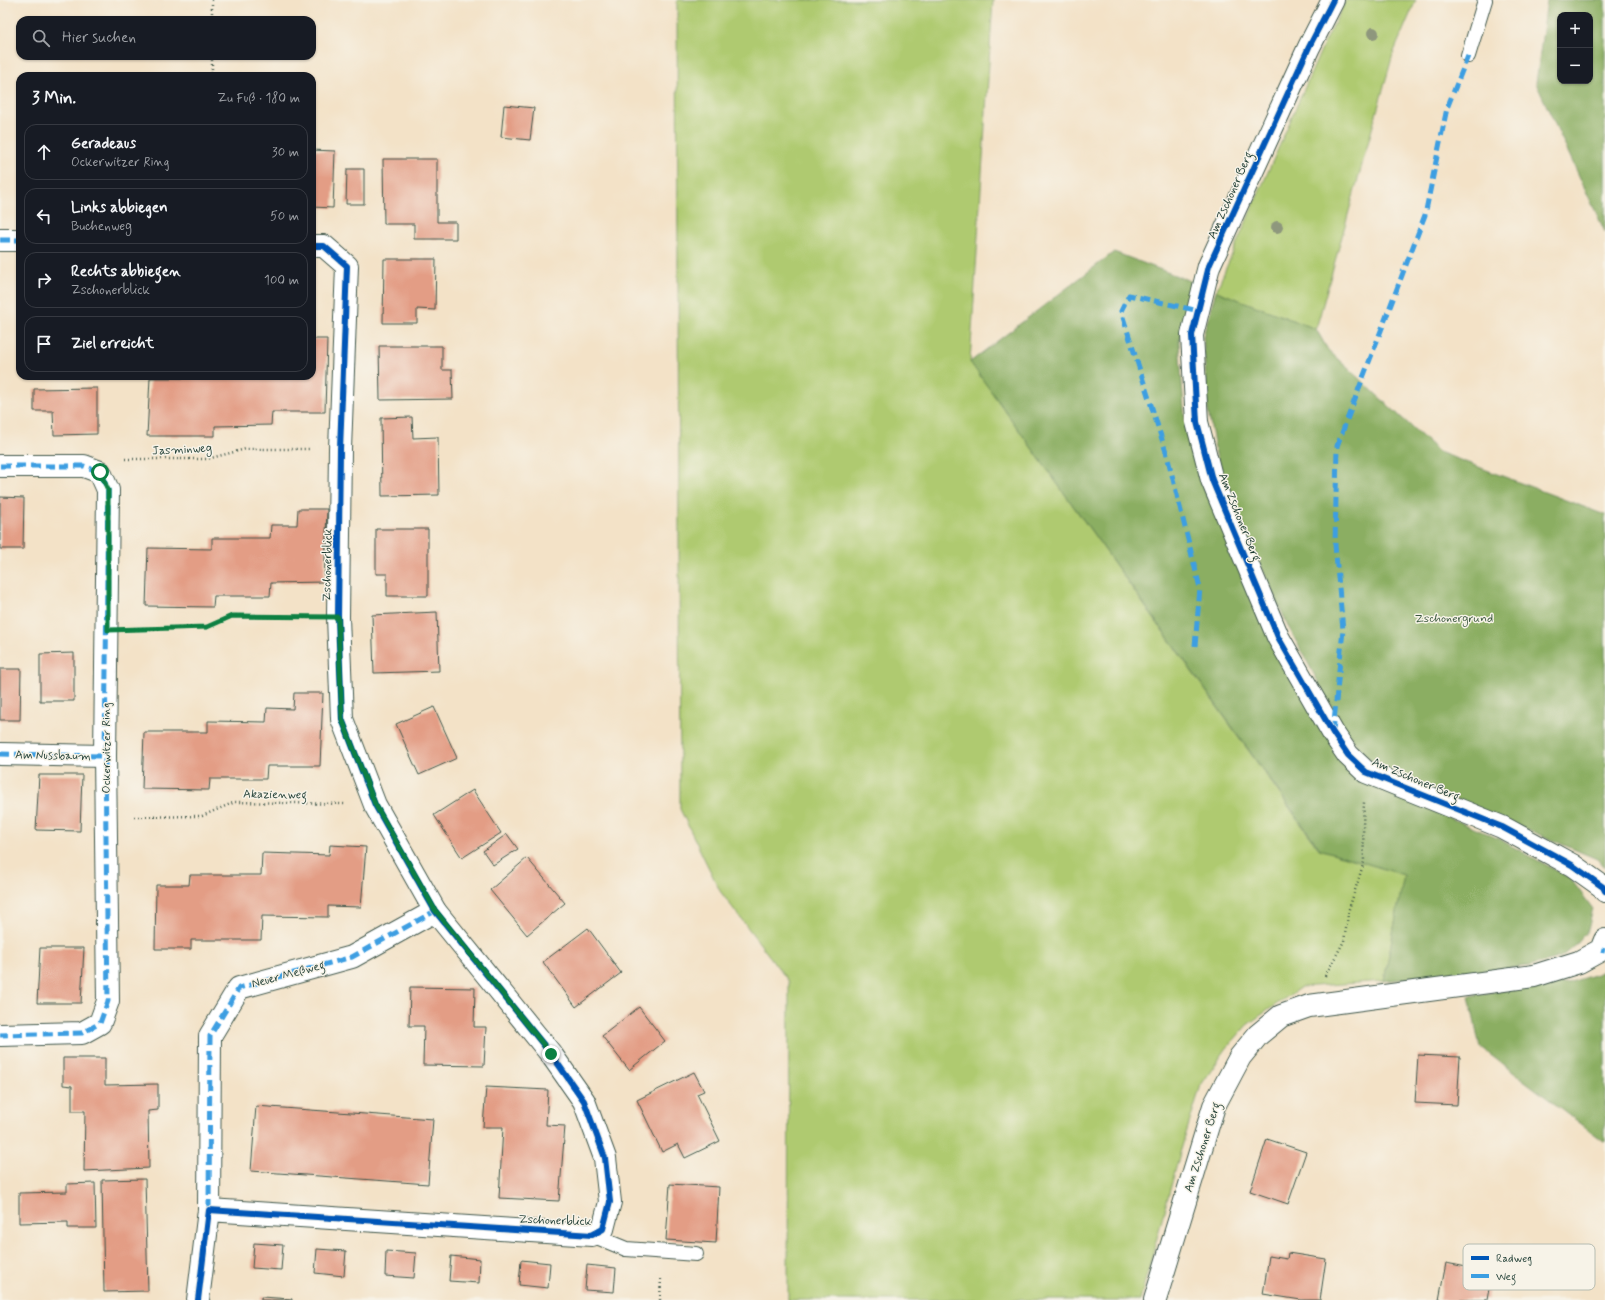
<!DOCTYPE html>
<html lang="de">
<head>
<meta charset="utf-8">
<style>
  :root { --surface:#171b24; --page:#242831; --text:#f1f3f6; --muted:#9ea1a6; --line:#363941 }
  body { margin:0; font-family:Mynerve,sans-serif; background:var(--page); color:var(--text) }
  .controls { position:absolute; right:12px; top:12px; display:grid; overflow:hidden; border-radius:8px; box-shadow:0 1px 3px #0004 }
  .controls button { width:36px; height:36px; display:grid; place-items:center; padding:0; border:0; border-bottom:1px solid var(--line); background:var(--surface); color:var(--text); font:20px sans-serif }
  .stop { position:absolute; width:12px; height:12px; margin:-9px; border:3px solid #0b8043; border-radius:50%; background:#fff }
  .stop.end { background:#0b8043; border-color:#fff; box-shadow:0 1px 4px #0008 }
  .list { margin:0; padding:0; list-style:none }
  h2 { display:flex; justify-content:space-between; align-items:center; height:52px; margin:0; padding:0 16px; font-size:17px }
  h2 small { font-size:13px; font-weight:400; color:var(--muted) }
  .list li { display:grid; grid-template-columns:26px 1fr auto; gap:12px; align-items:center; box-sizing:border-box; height:56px; margin:0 8px 8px; padding:0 8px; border:1px solid var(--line); border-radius:12px }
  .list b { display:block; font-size:15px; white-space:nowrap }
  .list p { margin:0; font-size:13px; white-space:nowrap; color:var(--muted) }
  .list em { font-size:13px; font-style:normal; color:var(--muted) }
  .icon { flex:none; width:22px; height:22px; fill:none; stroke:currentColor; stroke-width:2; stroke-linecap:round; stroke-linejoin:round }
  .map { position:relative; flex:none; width:1605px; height:1300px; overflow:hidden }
  .search { position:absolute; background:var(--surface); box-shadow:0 1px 3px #0004; left:16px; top:16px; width:300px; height:44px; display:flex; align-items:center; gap:10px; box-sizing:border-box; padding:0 14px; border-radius:12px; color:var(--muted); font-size:15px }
  .panel { position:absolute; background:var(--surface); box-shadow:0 1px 3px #0004; left:16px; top:72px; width:300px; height:308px; border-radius:12px }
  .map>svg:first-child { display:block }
  .green { fill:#afca70; stroke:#678452 }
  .forest { fill:#8bae62; stroke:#55764b; fill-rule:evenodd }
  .building { fill:#e39d85 }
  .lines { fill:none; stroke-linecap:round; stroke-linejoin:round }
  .lane-casing { stroke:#3f564a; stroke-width:16 }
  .street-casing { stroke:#3f564a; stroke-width:24 }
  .path { stroke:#3f564a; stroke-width:2.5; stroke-dasharray:1 3; stroke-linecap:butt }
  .lane { stroke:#fff; stroke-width:14 }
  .street { stroke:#fff; stroke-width:22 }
  .quiet { stroke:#3c9ee2; stroke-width:5; stroke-dasharray:10 5; stroke-linecap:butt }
  .cycleway-casing { stroke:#f7f3e8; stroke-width:8 }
  .cycleway { stroke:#0057b8; stroke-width:6 }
  .tree { fill:#8e977d }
  .route { stroke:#0b8043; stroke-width:5 }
  .labels { text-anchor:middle; stroke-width:3; stroke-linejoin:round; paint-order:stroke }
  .street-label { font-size:12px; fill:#1f3d34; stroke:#f7f3e8 }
  .park-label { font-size:12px; fill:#3c5940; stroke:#f7f3e8 }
  .key { fill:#f7f3e8; stroke:#b6bcb2; stroke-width:1 }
  .key-label { font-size:11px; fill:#1f3d34 }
</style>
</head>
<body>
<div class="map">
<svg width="1605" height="1300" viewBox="0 0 1605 1300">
  <rect width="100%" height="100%" fill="#f7f3e8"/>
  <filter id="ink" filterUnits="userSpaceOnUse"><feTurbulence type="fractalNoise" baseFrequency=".025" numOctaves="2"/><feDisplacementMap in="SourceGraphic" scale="8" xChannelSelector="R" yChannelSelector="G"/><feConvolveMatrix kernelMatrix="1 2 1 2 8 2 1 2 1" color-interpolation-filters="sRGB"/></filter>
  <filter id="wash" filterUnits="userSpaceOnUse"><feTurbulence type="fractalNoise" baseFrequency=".012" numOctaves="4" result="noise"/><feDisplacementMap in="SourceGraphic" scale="16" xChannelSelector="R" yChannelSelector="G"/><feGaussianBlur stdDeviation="0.9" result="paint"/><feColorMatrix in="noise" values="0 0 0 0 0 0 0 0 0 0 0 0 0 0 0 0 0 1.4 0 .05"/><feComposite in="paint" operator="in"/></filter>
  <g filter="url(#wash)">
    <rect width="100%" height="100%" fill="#f3e2c7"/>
    <g class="green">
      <polygon points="677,0 993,0 970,362 1319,849 1404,875 1384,981 1301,987 1247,1025 1226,1049 1201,1085 1180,1153 1140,1300 788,1300 789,982 720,891 680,809"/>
      <polygon points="1346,0 1416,0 1393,54 1316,329 1216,291 1322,48"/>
    </g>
    <g class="forest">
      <path d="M1547 0H1605V232L1536 83ZM1560 15H1590V81H1560Z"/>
      <polygon points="1114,252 1193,282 1179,342 1185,423 1204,489 1357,778 1497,838 1570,878 1593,909 1588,930 1575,945 1561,957 1529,966 1384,981 1404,875 1320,849 970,362"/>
      <polygon points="1216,291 1316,329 1328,350 1439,452 1605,515 1605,868 1597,859 1373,764 1343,728 1289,628 1220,475 1208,411 1203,336"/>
      <polygon points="1605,969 1605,1142 1480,1047 1469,996 1537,984 1567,983 1597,974"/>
    </g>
    <g id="blocks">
      <g class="building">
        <polygon points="504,105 534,108 530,140 501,137"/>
        <polygon points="312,150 335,151 333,208 312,207"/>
        <polygon points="383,159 437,159 437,222 456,222 456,239 414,239 414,224 384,224"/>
        <polygon points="347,169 364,169 364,204 346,204"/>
        <polygon points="384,259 436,259 435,310 417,309 417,323 383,323"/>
        <polygon points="312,339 327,339 325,412 272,412 271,425 215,426 215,436 147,436 150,378 213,378 213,376 312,376"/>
        <polygon points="379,346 442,346 442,370 452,370 453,399 380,400"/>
        <polygon points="97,388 97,434 54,435 53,411 34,411 34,389"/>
        <polygon points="412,417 413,438 438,437 439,495 382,496 381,418"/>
        <polygon points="0,497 24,498 23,549 0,549"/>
        <polygon points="298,509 327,509 324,582 271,583 270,596 214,596 213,607 146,606 148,548 212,549 212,538 270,538 271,525 297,525"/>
        <polygon points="376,529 428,529 428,596 387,596 387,574 376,574"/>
        <polygon points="437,612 439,671 374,673 372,615"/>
        <polygon points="74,653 74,701 40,701 40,654"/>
        <polygon points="0,669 21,669 20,720 0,720"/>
        <polygon points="294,693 323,693 320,766 267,766 266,779 210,779 209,790 142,789 144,732 208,732 208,721 266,722 267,708 293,709"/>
        <polygon points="434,707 457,758 419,775 396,724"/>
        <polygon points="39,775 82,775 80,831 36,830"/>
        <polygon points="473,790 501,833 462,858 434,815"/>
        <polygon points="507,834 518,849 493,865 483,851"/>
        <polygon points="330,845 366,847 361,907 328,906 328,917 262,916 261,940 191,940 191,949 155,949 156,885 189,885 190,875 261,875 262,853 329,855"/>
        <polygon points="527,858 565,903 527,935 490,890"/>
        <polygon points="588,928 621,973 576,1007 543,962"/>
        <polygon points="40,948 84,948 81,1003 37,1003"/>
        <polygon points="410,987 475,988 474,1027 486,1027 484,1066 423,1065 424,1026 409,1026"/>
        <polygon points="639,1007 665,1041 629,1070 602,1036"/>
        <polygon points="1418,1055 1460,1057 1457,1105 1415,1103"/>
        <polygon points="63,1058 105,1058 105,1085 158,1084 158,1110 148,1111 149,1168 84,1171 85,1111 72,1111 72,1086 63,1085"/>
        <polygon points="694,1072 704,1091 697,1094 720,1141 685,1158 678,1144 662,1152 637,1100"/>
        <polygon points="486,1087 548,1090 546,1125 565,1126 559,1201 499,1198 503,1127 483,1127"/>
        <polygon points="256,1106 433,1119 428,1184 251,1171"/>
        <polygon points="1267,1139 1306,1152 1288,1204 1250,1191"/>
        <polygon points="145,1179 148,1291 104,1292 102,1180"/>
        <polygon points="95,1183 96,1228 68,1228 68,1222 19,1223 19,1193 67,1192 67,1184"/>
        <polygon points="670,1184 719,1187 716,1243 666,1240"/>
        <polygon points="254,1243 283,1245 281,1270 252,1268"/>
        <polygon points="317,1249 346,1251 344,1276 315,1273"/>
        <polygon points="386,1251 416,1253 414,1278 385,1276"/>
        <polygon points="1288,1253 1326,1259 1320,1300 1301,1300 1263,1294 1269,1256 1287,1259"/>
        <polygon points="451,1256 480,1259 479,1283 449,1281"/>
        <polygon points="521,1260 550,1263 548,1288 519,1285"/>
        <polygon points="1446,1263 1492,1272 1487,1300 1439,1300"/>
        <polygon points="587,1265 616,1268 614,1292 585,1290"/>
        <polygon points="261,1297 292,1299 292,1300 261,1300"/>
      </g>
    </g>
  </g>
  <g filter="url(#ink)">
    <use href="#blocks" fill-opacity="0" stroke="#3f564a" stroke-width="1"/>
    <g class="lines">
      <g class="lane-casing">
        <g id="lane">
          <polyline points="1468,56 1485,0"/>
          <polyline points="592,1235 626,1249 696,1254"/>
        </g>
      </g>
      <g class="street-casing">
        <g id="street">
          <polyline points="1333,0 1309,47 1209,266 1192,335 1197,422 1212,480 1278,637 1333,733 1348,755 1366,772 1502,827 1572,865 1603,887 1605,891"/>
          <polyline points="0,240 20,240"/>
          <polyline points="0,466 84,466 100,472 108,490 105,756 108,1001 100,1023 82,1033 0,1035"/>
          <polyline points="0,754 105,756"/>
          <polyline points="209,1210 210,1036 239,988 352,957 435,911"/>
          <polyline points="198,1300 209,1210 592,1235 603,1229 610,1202 605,1158 584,1101 551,1054 435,911 375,805 342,719 338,617 340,449 347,266 324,246 312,246"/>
          <polyline points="1155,1300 1214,1106 1240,1057 1258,1035 1281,1016 1309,1006 1534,976 1579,962 1601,950 1605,940"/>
        </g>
      </g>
      <g class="path">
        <polyline points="212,0 212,20"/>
        <polyline points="212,56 212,76"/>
        <polyline points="125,459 207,459 246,449 311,449"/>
        <polyline points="134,629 207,627 232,616 311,617"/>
        <polyline points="134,817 202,816 235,802 345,804"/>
        <polyline points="1325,976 1344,941 1349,909 1364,862 1363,826 1364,802"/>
        <polyline points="660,1300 661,1277"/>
      </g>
      <use href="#lane" class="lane"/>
      <use href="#street" class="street"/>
      <g class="quiet">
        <polyline points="0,240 20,240"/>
        <polyline points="0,466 84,466 100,472 108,490 105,756 108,1001 100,1023 82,1033 0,1035"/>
        <polyline points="1195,646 1200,588 1167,455 1121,311 1129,295 1199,311"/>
        <polyline points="1333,732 1343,630 1335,545 1337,446 1425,215 1447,108 1468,56"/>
        <polyline points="0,754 105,756"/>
        <polyline points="1601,950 1605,951"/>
        <polyline points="209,1210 210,1036 239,988 352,957 435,911"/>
      </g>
      <g class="cycleway-casing">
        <g id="cycleway">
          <polyline points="1333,0 1309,47 1209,266 1192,335 1197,422 1212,480 1278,637 1333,733 1348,755 1366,772 1502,827 1572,865 1603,887 1605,891"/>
          <polyline points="198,1300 209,1210 592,1235 603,1229 610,1202 605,1158 584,1101 551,1054 435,911 375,805 342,719 338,617 340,449 347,266 324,246 312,246"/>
        </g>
      </g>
      <use href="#cycleway" class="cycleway"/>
    </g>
    <g class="tree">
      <circle cx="1373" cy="33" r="6"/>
      <circle cx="1277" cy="227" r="6"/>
    </g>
  </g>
  <g class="lines" filter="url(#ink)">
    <polyline class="route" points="100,472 108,490 108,630 207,627 232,616 338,617 342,719 375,804 435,910 551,1054"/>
  </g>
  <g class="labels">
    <g class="street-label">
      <text transform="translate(1230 195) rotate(-66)" y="4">Am Zschoner Berg</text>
      <text transform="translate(182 449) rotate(-3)" y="4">Jasminweg</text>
      <text transform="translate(1240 517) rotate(68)" y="4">Am Zschoner Berg</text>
      <text transform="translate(327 565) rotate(-89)" y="4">Zschonerblick</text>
      <text transform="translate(106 748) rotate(-90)" y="4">Ockerwitzer Ring</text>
      <text transform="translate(53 755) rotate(1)" y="4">Am Nussbaum</text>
      <text transform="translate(1416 779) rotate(23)" y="4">Am Zschoner Berg</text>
      <text transform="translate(275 794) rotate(1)" y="4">Akazienweg</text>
      <text transform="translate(288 974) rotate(-15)" y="4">Neuer Meßweg</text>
      <text transform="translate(1202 1147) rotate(-72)" y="4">Am Zschoner Berg</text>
      <text transform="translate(555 1220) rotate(2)" y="4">Zschonerblick</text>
    </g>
    <g class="park-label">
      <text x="1454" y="622">Zschonergrund</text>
    </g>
  </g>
  <rect x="1463" y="1244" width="132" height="46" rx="6" class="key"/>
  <rect x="1471" y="1256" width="18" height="4" fill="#0057b8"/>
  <rect x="1471" y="1274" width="18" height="4" fill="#3c9ee2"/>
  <g class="key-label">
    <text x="1496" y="1262">Radweg</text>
    <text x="1496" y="1280">Weg</text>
  </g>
</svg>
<div class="controls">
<button>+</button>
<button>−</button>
</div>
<div class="stop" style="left:100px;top:472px"></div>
<div class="stop end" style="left:551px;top:1054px"></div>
<div class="search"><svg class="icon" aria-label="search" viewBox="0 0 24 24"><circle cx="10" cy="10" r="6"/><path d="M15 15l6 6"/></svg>Hier suchen</div>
<section class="panel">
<h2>3 Min.<small>Zu Fuß · 180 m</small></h2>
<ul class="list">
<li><svg class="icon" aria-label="ahead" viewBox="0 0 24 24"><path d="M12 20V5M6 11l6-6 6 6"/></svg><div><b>Geradeaus</b><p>Ockerwitzer Ring</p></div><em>30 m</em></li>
<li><svg class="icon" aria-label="left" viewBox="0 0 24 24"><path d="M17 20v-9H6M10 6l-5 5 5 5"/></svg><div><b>Links abbiegen</b><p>Buchenweg</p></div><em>50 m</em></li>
<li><svg class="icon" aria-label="right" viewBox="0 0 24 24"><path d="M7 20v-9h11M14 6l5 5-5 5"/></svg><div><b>Rechts abbiegen</b><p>Zschonerblick</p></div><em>100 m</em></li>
<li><svg class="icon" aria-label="arrive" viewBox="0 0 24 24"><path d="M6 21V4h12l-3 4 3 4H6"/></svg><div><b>Ziel erreicht</b></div></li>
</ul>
</section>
</div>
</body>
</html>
